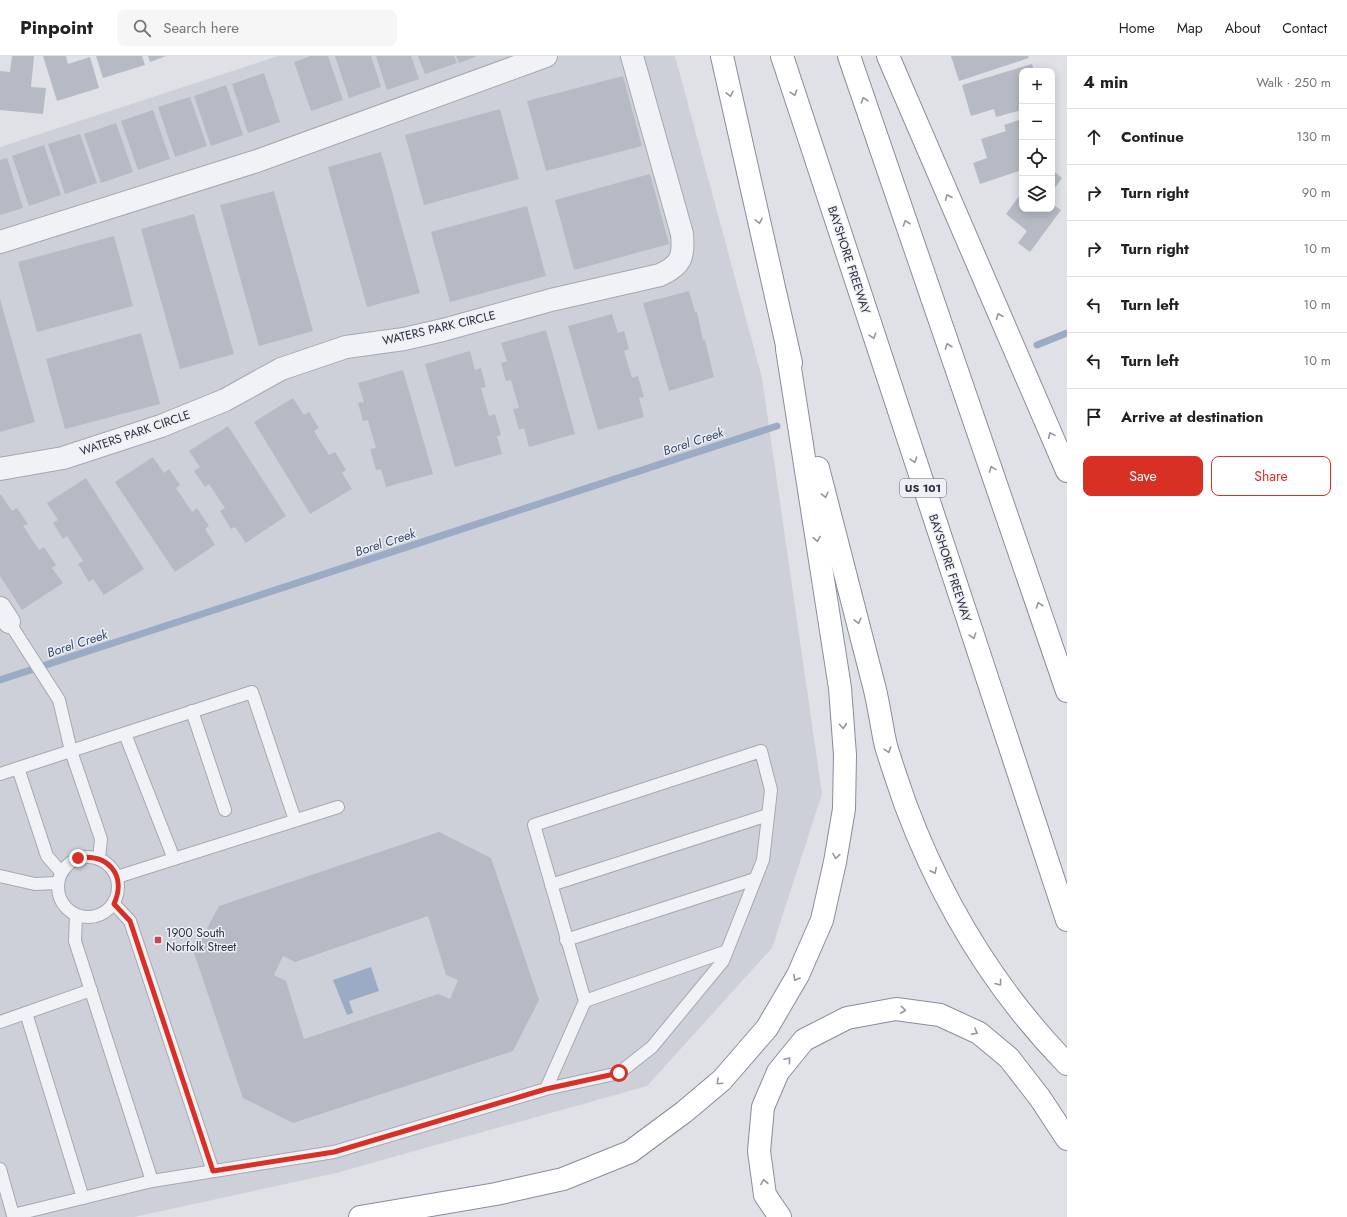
<!DOCTYPE html>
<html lang="en">
<head>
<meta charset="utf-8">
<style>
  :root { --surface:#fff; --page:#f6f6f6; --text:#222; --muted:#767676; --line:#e0e0e0; --accent:#d93025 }
  body { margin:0; font-family:Jost,sans-serif; background:var(--page); color:var(--text) }
  .controls { position:absolute; right:12px; top:12px; display:grid; overflow:hidden; border-radius:8px; box-shadow:0 2px 10px #0003 }
  .controls button { width:36px; height:36px; display:grid; place-items:center; padding:0; border:0; border-bottom:1px solid var(--line); background:var(--surface); color:var(--text); font:20px sans-serif }
  .stop { position:absolute; width:12px; height:12px; margin:-9px; border:3px solid #d93025; border-radius:50%; background:#fff }
  .stop.end { background:#d93025; border-color:#fff; box-shadow:0 1px 4px #0008 }
  .list { margin:0; padding:0; list-style:none }
  h2 { display:flex; justify-content:space-between; align-items:center; height:52px; margin:0; padding:0 16px; font-size:17px }
  h2 small { font-size:13px; font-weight:400; color:var(--muted) }
  .list li { display:grid; grid-template-columns:26px 1fr auto; gap:12px; align-items:center; box-sizing:border-box; height:56px; padding:0 16px; border-top:1px solid var(--line) }
  .list b { display:block; font-size:15px; white-space:nowrap }
  .list em { font-size:13px; font-style:normal; color:var(--muted) }
  .actions { display:flex; gap:8px; padding:12px 16px }
  .actions a { flex:1; padding:9px 0; border:1px solid var(--accent); border-radius:8px; text-align:center; font-size:14px; color:var(--accent) }
  .actions .main { background:var(--accent); color:#fff }
  .icon { flex:none; width:22px; height:22px; fill:none; stroke:currentColor; stroke-width:2; stroke-linecap:round; stroke-linejoin:round }
  .map { position:relative; flex:none; width:1067px; height:1161px; overflow:hidden }
  header { display:flex; align-items:center; gap:24px; box-sizing:border-box; height:56px; padding:0 20px; background:var(--surface); border-bottom:1px solid var(--line) }
  header strong { font-size:19px }
  nav { display:flex; gap:22px; margin-inline-start:auto; font-size:14px }
  .search { width:280px; height:36px; background:var(--page); display:flex; align-items:center; gap:10px; box-sizing:border-box; padding:0 14px; border-radius:8px; color:var(--muted); font-size:15px }
  main { display:flex }
  aside { flex:1; background:var(--surface) }
  .map>svg:first-child { display:block }
  .built { fill:#cdd0d9 }
  .water { fill:#9babc6 }
  .lines { fill:none; stroke-linecap:round; stroke-linejoin:round }
  .stream { stroke:#9babc6; stroke-width:7 }
  .building { fill:#b6bac4; fill-rule:evenodd }
  .service-casing { stroke:#a4a8b1; stroke-width:14 }
  .minor-casing { stroke:#a4a8b1; stroke-width:24 }
  .motorway-casing { stroke:#878d9d; stroke-width:24 }
  .service { stroke:#f1f2f6; stroke-width:12 }
  .minor { stroke:#f1f2f6; stroke-width:22 }
  .motorway { stroke:#fff; stroke-width:22 }
  .oneway { stroke:#94969e }
  .route { stroke:#d93025; stroke-width:5 }
  .poi-dot { fill:#c7494d; stroke:#eef0f5; stroke-width:1.5 }
  .labels { text-anchor:middle; stroke-width:3; stroke-linejoin:round; paint-order:stroke }
  .shield { fill:#eef0f5; stroke:#636874; stroke-width:1 }
  .shield-label { font-size:11px; font-weight:bold; fill:#282e3d }
  .street-label { font-size:12px; fill:#282e3d; stroke:#eef0f5 }
  .poi-label { font-size:12px; fill:#282e3d; stroke:#eef0f5; text-anchor:start }
  .water-label { font-size:13px; font-style:italic; fill:#35486f; stroke:#eef0f5 }
</style>
</head>
<body>
<header>
<strong>Pinpoint</strong>
<div class="search"><svg class="icon" aria-label="search" viewBox="0 0 24 24"><circle cx="10" cy="10" r="6"/><path d="M15 15l6 6"/></svg>Search here</div>
<nav><a>Home</a><a>Map</a><a>About</a><a>Contact</a></nav>
</header>
<main>
<div class="map">
<svg width="1067" height="1161" viewBox="0 0 1067 1161">
  <rect width="100%" height="100%" fill="#dfe1e7"/>
  <polygon class="built" points="278,0 675,0 762,322 822,738 772,892 647,1030 336,1117 134,1161 0,1161 0,91"/>
  <polygon class="water" points="371,911 379,935 349,945 353,957 347,959 333,924"/>
  <g class="lines">
    <g class="stream">
      <polyline points="1037,289 1067,277"/>
      <polyline points="0,624 777,370"/>
    </g>
  </g>
  <g class="building">
    <polygon points="12,0 34,0 31,31 46,32 43,58 0,54 0,15 10,16"/>
    <polygon points="43,0 66,0 68,8 90,1 99,32 57,45"/>
    <polygon points="96,0 142,0 145,9 103,22"/>
    <polygon points="148,0 166,0 150,6"/>
    <polygon points="311,0 328,0 343,44 311,55 294,6"/>
    <polygon points="335,0 371,0 381,31 349,42"/>
    <polygon points="376,0 411,0 419,23 387,34"/>
    <polygon points="418,0 454,0 457,7 425,18"/>
    <polygon points="456,0 477,0 459,7"/>
    <polygon points="951,0 1028,0 1029,2 959,25"/>
    <polygon points="1032,8 1034,15 1022,15 1022,54 996,61 994,53 971,60 962,29"/>
    <polygon points="264,17 280,66 248,77 232,28"/>
    <polygon points="623,20 642,90 546,115 527,45"/>
    <polygon points="226,29 243,79 211,90 194,40"/>
    <polygon points="190,41 207,90 175,101 158,51"/>
    <polygon points="500,53 519,123 424,149 405,79"/>
    <polygon points="153,54 170,103 138,114 121,65"/>
    <polygon points="1022,63 1022,114 980,128 973,107 987,102 981,83 1006,75 1004,69"/>
    <polygon points="116,67 133,116 101,127 84,78"/>
    <polygon points="80,78 97,127 65,138 48,88"/>
    <polygon points="44,89 61,139 29,150 12,100"/>
    <polygon points="381,96 420,237 367,251 328,111"/>
    <polygon points="7,102 23,152 0,159 0,104"/>
    <polygon points="1052,114 1062,122 1052,136"/>
    <polygon points="650,118 669,188 574,214 555,144"/>
    <polygon points="274,135 313,275 259,290 220,149"/>
    <polygon points="1022,136 1022,153 1052,153 1052,148 1061,154 1030,196 1018,187 1027,175 1006,158"/>
    <polygon points="527,150 546,220 450,246 431,176"/>
    <polygon points="194,158 234,298 180,313 141,173"/>
    <polygon points="114,180 133,250 37,276 18,206"/>
    <polygon points="689,235 695,256 697,256 703,284 705,284 714,321 669,335 643,247"/>
    <polygon points="0,243 35,366 0,376"/>
    <polygon points="612,258 618,277 624,275 629,293 624,295 632,322 638,320 644,341 639,342 644,361 598,374 568,270"/>
    <polygon points="546,274 575,378 529,391 524,372 519,374 513,353 519,352 511,324 506,325 501,307 507,305 501,287"/>
    <polygon points="141,277 160,348 65,373 46,303"/>
    <polygon points="470,295 475,314 481,312 486,331 481,332 489,360 495,358 501,379 497,380 502,398 455,411 425,308"/>
    <polygon points="403,314 433,418 386,431 381,413 376,414 370,393 376,392 368,364 363,365 358,347 364,346 358,327"/>
    <polygon points="293,342 304,359 309,356 319,372 314,375 329,399 335,396 346,414 342,417 352,433 310,458 254,366"/>
    <polygon points="228,370 286,460 246,487 235,471 231,473 220,455 225,452 209,428 205,431 194,415 200,411 189,395"/>
    <polygon points="153,401 164,417 169,413 180,429 176,432 192,456 197,452 209,470 205,473 215,489 175,516 115,426"/>
    <polygon points="86,422 144,513 104,539 93,523 89,526 78,508 83,505 67,480 63,483 53,467 58,464 47,447"/>
    <polygon points="0,439 1,439 12,455 17,452 28,468 23,470 39,494 44,491 56,509 52,512 63,527 22,554 0,520"/>
    <path d="M439 776 491 802 539 944 513 995 293 1067 243 1042 194 897 219 850ZM428 860 446 919 458 924 450 943 438 938 304 983 286 925 274 919 283 900 295 906Z"/>
  </g>
  <g class="lines">
    <g class="service-casing">
      <g id="service">
        <polyline points="9,566 59,644 71,695 101,783 99,803"/>
        <polyline points="192,655 225,754"/>
        <polyline points="125,678 174,803"/>
        <polyline points="18,712 47,800 61,816"/>
        <polyline points="0,718 252,636 295,764"/>
        <circle cx="88" cy="831" r="30"/>
        <polyline points="0,820 35,828 57,827"/>
        <polyline points="117,821 338,751"/>
        <polyline points="551,829 768,759"/>
        <polyline points="114,848 130,865 213,1115"/>
        <polyline points="76,860 75,885 152,1125"/>
        <polyline points="566,884 755,823"/>
        <polyline points="585,945 727,895"/>
        <polyline points="26,957 83,1142"/>
        <polyline points="0,966 91,934"/>
        <polyline points="0,1113 13,1159 152,1125 334,1096 546,1033 619,1017 652,991 723,905 763,804 771,734 761,695 534,769 585,945 546,1033"/>
      </g>
    </g>
    <g class="minor-casing">
      <g id="minor">
        <polyline points="0,186 257,105 546,0"/>
        <path d="M0 413 63 402 161 370 225 344 281 313 346 291 404 283 443 274 551 244 660 219C682 209 684 200 682 178L632 0"/>
        <polyline points="0,552 9,566"/>
      </g>
    </g>
    <g class="motorway-casing">
      <g id="motorway">
        <polyline points="722,0 791,307"/>
        <polyline points="782,0 1067,864"/>
        <polyline points="849,0 1067,635"/>
        <polyline points="888,0 1067,415"/>
        <path d="M818 412C836 483 855 554 873 626 879 647 881 669 886 690 892 710 899 730 906 750 942 846 995 934 1067 1008"/>
        <polyline points="360,1161 496,1138 563,1123 630,1096 684,1056 722,1024 767,972 798,919 822,864 835,806 844,753 845,699 840,632 787,293"/>
        <polyline points="780,1161 765,1139 759,1095 763,1051 778,1016 804,984 847,962 896,953 940,959 979,977 1009,1002 1040,1042 1067,1083"/>
      </g>
    </g>
    <use href="#service" class="service"/>
    <use href="#minor" class="minor"/>
    <use href="#motorway" class="motorway"/>
  </g>
  <defs><path id="oneway-chevron" d="M-2-3.5L2.5 0L-2 3.5" fill="none" stroke-width="1.6" stroke-linecap="round" stroke-linejoin="round"/></defs>
  <g class="oneway">
    <use href="#oneway-chevron" transform="translate(794 37) rotate(72)"/>
    <use href="#oneway-chevron" transform="translate(730 38) rotate(77)"/>
    <use href="#oneway-chevron" transform="translate(864 44) rotate(-109)"/>
    <use href="#oneway-chevron" transform="translate(948 141) rotate(-113)"/>
    <use href="#oneway-chevron" transform="translate(759 165) rotate(77)"/>
    <use href="#oneway-chevron" transform="translate(906 167) rotate(-109)"/>
    <use href="#oneway-chevron" transform="translate(999 260) rotate(-113)"/>
    <use href="#oneway-chevron" transform="translate(873 280) rotate(72)"/>
    <use href="#oneway-chevron" transform="translate(948 290) rotate(-109)"/>
    <use href="#oneway-chevron" transform="translate(1051 379) rotate(-114)"/>
    <use href="#oneway-chevron" transform="translate(914 404) rotate(72)"/>
    <use href="#oneway-chevron" transform="translate(992 413) rotate(-110)"/>
    <use href="#oneway-chevron" transform="translate(825 439) rotate(76)"/>
    <use href="#oneway-chevron" transform="translate(817 483) rotate(81)"/>
    <use href="#oneway-chevron" transform="translate(1039 549) rotate(-109)"/>
    <use href="#oneway-chevron" transform="translate(858 565) rotate(76)"/>
    <use href="#oneway-chevron" transform="translate(973 580) rotate(72)"/>
    <use href="#oneway-chevron" transform="translate(843 670) rotate(85)"/>
    <use href="#oneway-chevron" transform="translate(888 694) rotate(73)"/>
    <use href="#oneway-chevron" transform="translate(836 800) rotate(99)"/>
    <use href="#oneway-chevron" transform="translate(934 815) rotate(64)"/>
    <use href="#oneway-chevron" transform="translate(796 922) rotate(119)"/>
    <use href="#oneway-chevron" transform="translate(999 927) rotate(53)"/>
    <use href="#oneway-chevron" transform="translate(903 954) rotate(6)"/>
    <use href="#oneway-chevron" transform="translate(975 976) rotate(28)"/>
    <use href="#oneway-chevron" transform="translate(788 1004) rotate(-50)"/>
    <use href="#oneway-chevron" transform="translate(719 1026) rotate(137)"/>
    <use href="#oneway-chevron" transform="translate(764 1126) rotate(-99)"/>
  </g>
  <g class="lines">
    <path class="route" d="M78 802C108 797 127 819 114 848L130 865 213 1115 334 1096 546 1033 619 1017"/>
  </g>
  <rect class="poi-dot" x="154" y="880" width="8" height="8" rx="2"/>
  <g class="labels">
    <rect class="shield" x="900" y="423" width="46" height="18" rx="3"/>
    <g class="shield-label">
      <text x="923" y="436">US 101</text>
    </g>
    <g class="street-label">
      <text transform="translate(849 204) rotate(72)" y="4">BAYSHORE FREEWAY</text>
      <text transform="translate(439 272) rotate(-13)" y="4">WATERS PARK CIRCLE</text>
      <text transform="translate(135 377) rotate(-19)" y="4">WATERS PARK CIRCLE</text>
      <text transform="translate(950 512) rotate(72)" y="4">BAYSHORE FREEWAY</text>
    </g>
    <g class="poi-label">
      <text x="166" y="881">1900 South<tspan x="166" dy="14">Norfolk Street</tspan></text>
    </g>
    <g class="water-label">
      <text transform="translate(693 385) rotate(-18)" y="5">Borel Creek</text>
      <text transform="translate(385 486) rotate(-18)" y="5">Borel Creek</text>
      <text transform="translate(77 587) rotate(-18)" y="5">Borel Creek</text>
    </g>
  </g>
</svg>
<div class="controls">
<button>+</button>
<button>−</button>
<button><svg class="icon" aria-label="locate" viewBox="0 0 24 24"><circle cx="12" cy="12" r="6"/><path d="M12 2v4M12 18v4M2 12h4M18 12h4"/></svg></button>
<button><svg class="icon" aria-label="layers" viewBox="0 0 24 24"><path d="M12 4l9 5-9 5-9-5zM3 14l9 5 9-5"/></svg></button>
</div>
<div class="stop" style="left:619px;top:1017px"></div>
<div class="stop end" style="left:78px;top:802px"></div>
</div>
<aside>
<h2>4 min<small>Walk · 250 m</small></h2>
<ul class="list">
<li><svg class="icon" aria-label="ahead" viewBox="0 0 24 24"><path d="M12 20V5M6 11l6-6 6 6"/></svg><div><b>Continue</b></div><em>130 m</em></li>
<li><svg class="icon" aria-label="right" viewBox="0 0 24 24"><path d="M7 20v-9h11M14 6l5 5-5 5"/></svg><div><b>Turn right</b></div><em>90 m</em></li>
<li><svg class="icon" aria-label="right" viewBox="0 0 24 24"><path d="M7 20v-9h11M14 6l5 5-5 5"/></svg><div><b>Turn right</b></div><em>10 m</em></li>
<li><svg class="icon" aria-label="left" viewBox="0 0 24 24"><path d="M17 20v-9H6M10 6l-5 5 5 5"/></svg><div><b>Turn left</b></div><em>10 m</em></li>
<li><svg class="icon" aria-label="left" viewBox="0 0 24 24"><path d="M17 20v-9H6M10 6l-5 5 5 5"/></svg><div><b>Turn left</b></div><em>10 m</em></li>
<li><svg class="icon" aria-label="arrive" viewBox="0 0 24 24"><path d="M6 21V4h12l-3 4 3 4H6"/></svg><div><b>Arrive at destination</b></div></li>
</ul>
<div class="actions"><a class="main">Save</a><a>Share</a></div>
</aside>
</main>
</body>
</html>
